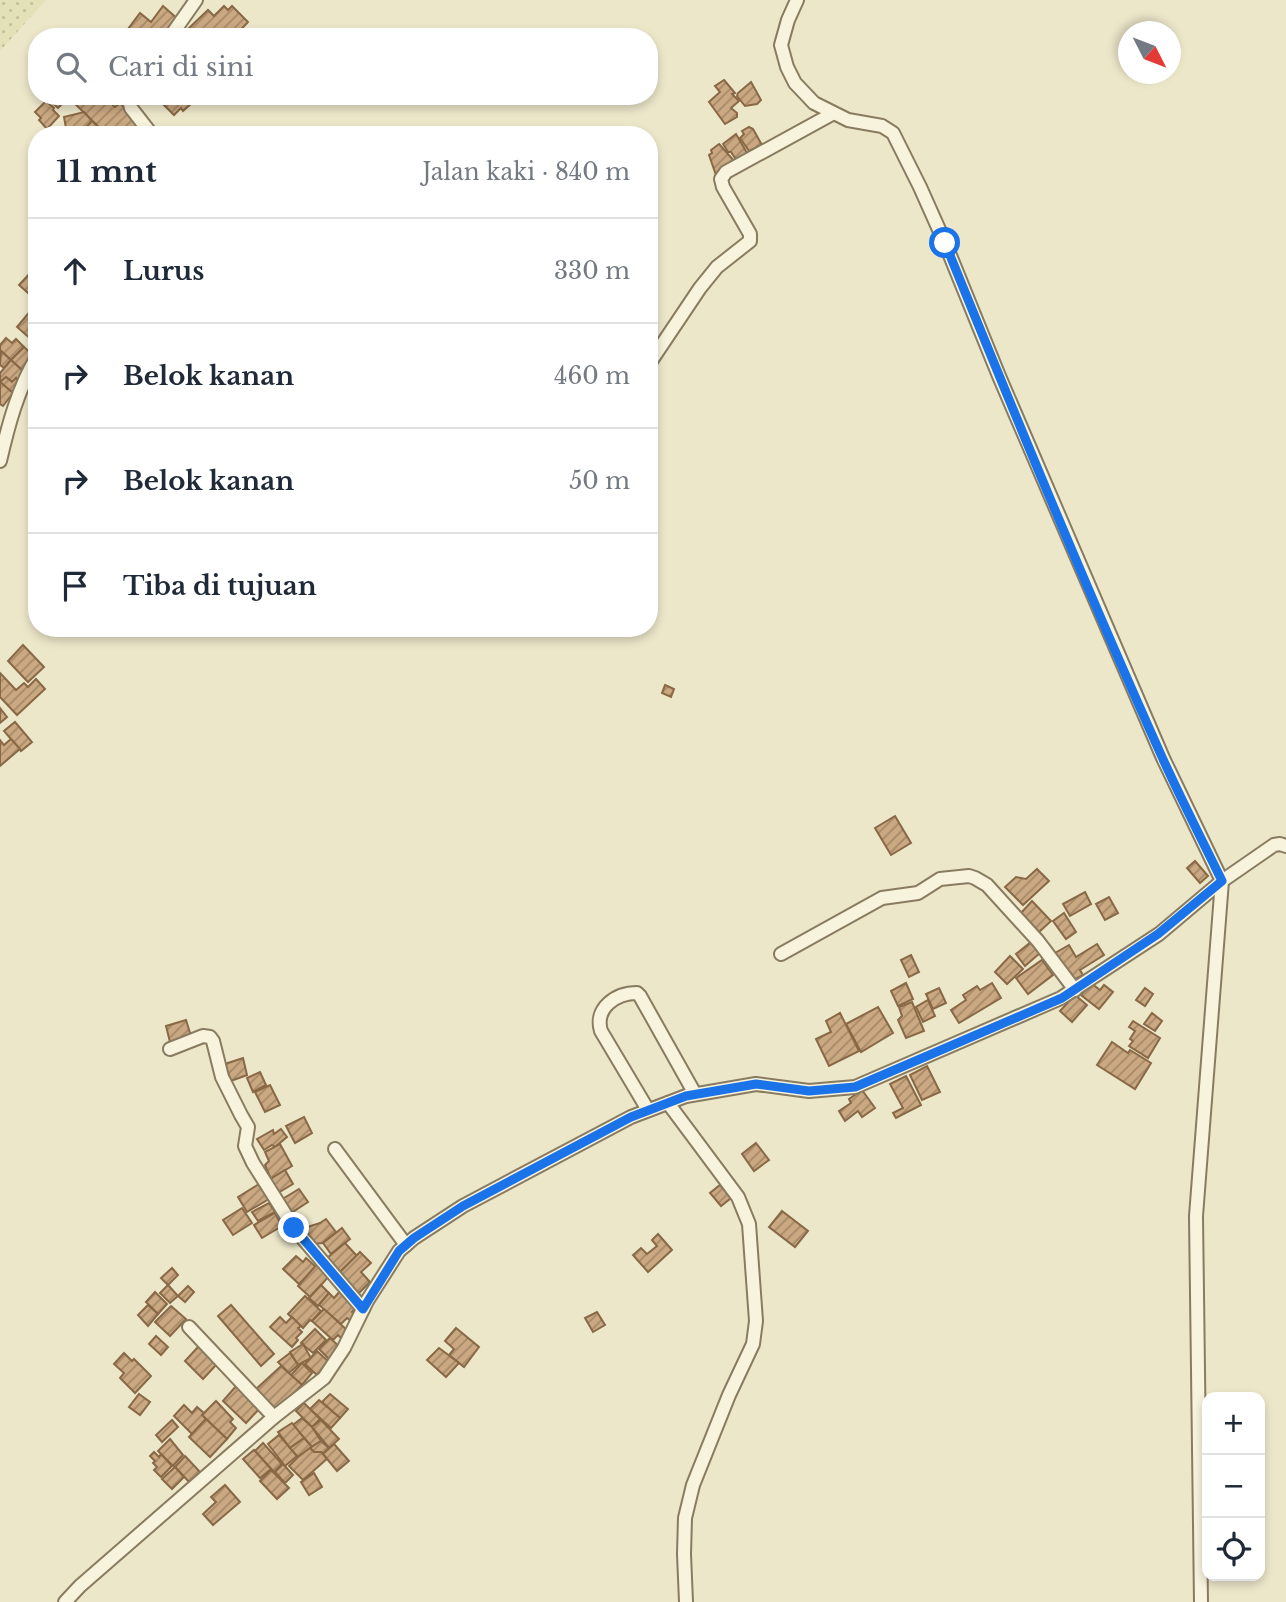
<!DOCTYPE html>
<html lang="id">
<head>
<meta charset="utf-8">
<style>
  :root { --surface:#fff; --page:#f2f2f3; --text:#1f2937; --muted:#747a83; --line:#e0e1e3 }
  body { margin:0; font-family:"Libre Baskerville",serif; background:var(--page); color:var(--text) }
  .controls { position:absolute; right:21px; bottom:21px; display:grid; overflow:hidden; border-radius:14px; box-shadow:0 4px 10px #0003 }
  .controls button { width:63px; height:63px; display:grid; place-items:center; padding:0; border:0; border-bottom:2px solid var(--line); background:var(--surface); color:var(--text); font:35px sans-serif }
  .compass { position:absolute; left:1118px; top:21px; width:63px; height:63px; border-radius:50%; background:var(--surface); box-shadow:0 4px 10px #0003; rotate:132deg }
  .stop { position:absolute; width:21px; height:21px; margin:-16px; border:5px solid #1a73e8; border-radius:50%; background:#fff }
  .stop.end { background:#1a73e8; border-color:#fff; box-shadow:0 2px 7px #0008 }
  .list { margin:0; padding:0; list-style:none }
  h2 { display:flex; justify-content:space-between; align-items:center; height:91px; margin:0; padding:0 28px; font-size:30px }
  h2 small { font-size:23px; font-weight:400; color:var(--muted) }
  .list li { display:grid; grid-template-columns:46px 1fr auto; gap:21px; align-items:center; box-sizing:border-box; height:105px; padding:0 28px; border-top:2px solid var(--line) }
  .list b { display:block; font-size:26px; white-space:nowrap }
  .list em { font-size:23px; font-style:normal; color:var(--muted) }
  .icon { flex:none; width:38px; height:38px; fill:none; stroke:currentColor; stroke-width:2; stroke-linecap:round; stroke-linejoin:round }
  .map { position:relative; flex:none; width:1286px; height:1602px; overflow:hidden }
  .search { position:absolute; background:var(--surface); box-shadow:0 4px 10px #0003; left:28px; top:28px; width:630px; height:77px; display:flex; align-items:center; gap:18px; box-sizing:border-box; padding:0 24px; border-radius:28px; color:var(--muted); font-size:26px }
  .panel { position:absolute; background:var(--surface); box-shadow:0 4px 10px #0003; left:28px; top:126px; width:630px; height:511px; border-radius:28px }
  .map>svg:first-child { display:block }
  .farmland { fill:url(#farmland-dots) }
  .building { fill:url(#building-hatch); stroke:#886845; stroke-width:2 }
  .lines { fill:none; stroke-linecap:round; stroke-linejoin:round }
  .street-casing { stroke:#897b5f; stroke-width:16 }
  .street { stroke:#f8f3dd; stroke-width:12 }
  .route { stroke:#1a73e8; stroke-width:9 }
</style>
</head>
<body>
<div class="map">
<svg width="1286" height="1602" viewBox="0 0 1286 1602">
  <defs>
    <pattern id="farmland-dots" width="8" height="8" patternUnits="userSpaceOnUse" patternTransform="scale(1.75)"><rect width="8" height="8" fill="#e3e1b7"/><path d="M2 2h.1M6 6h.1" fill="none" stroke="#c4c29d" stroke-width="1.8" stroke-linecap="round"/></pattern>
    <pattern id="building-hatch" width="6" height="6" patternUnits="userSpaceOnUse" patternTransform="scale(1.75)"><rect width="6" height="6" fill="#caa881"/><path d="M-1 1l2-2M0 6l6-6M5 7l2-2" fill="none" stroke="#a58969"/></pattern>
  </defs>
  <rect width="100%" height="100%" fill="#ede7ca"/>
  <polygon class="farmland" points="0,0 46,0 0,51"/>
  <g class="building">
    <polygon points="163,6 180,21 168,37 122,37 140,13 151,22"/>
    <polygon points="224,6 228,10 232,6 248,22 234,37 190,37 189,35 191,32 188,29 208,10 214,16"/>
    <polygon points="724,80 735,93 732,94 739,101 731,108 737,113 737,117 725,124 709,102 720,92 715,86"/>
    <polygon points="751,82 761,100 757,104 745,106 737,96 738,93"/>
    <polygon points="54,96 62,96 66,100 58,108 50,101"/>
    <polygon points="76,96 103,96 115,107 120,103 146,129 141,135 107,135 72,101"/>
    <polygon points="160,96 185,96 192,103 183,111 181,108 174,115 158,99"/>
    <polygon points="46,101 54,108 53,110 59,116 47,129 39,120 41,118 35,112"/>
    <polygon points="84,112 92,121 86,128 67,134 64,117"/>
    <polygon points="92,121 107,135 79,135"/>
    <polygon points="749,127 753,129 762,145 749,151 740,138 744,134 742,131"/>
    <polygon points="736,134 747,153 737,161 731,152 728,152 723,144"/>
    <polygon points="719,144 735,162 717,178 709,155 712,153 711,150"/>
    <polygon points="34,269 37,272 37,301 19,285"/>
    <polygon points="37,303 37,337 33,341 17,327"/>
    <polygon points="6,338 12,343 16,339 24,347 11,360 0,350 0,345"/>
    <polygon points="24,347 34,356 22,370 11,360"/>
    <polygon points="1,351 11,360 4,368 0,365"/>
    <polygon points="11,360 24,372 18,380 16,378 12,382 6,377 0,382 0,373"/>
    <polygon points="6,377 12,382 16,378 21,384 13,393 0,382"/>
    <polygon points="0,382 13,393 3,406 0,404"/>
    <polygon points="23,645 44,667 28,682 8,661"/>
    <polygon points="0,673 16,690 24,683 28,687 36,679 45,689 17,715 0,697"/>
    <polygon points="665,685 674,689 671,697 662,693"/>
    <polygon points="0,708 7,717 0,723"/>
    <polygon points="15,722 32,742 21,751 4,731"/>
    <polygon points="11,739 20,749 0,766 0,740 4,745"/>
    <polygon points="895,816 911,843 891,855 875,828"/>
    <polygon points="1195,861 1208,876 1200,883 1187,868"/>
    <polygon points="1037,869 1049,881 1023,905 1005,887 1016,877 1026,879"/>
    <polygon points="1085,892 1091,904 1070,916 1063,904"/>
    <polygon points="1109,897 1118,913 1105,920 1096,904"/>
    <polygon points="1032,901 1051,921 1039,932 1021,913"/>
    <polygon points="1064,913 1076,932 1066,939 1053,921"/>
    <polygon points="1031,942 1040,953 1025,966 1016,954"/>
    <polygon points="1097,944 1104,955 1080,970 1083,975 1072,981 1055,953 1069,945 1076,957"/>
    <polygon points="911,955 919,972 909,977 901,960"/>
    <polygon points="1010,956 1023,969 1007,984 995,972"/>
    <polygon points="1042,960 1053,975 1028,994 1016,978"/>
    <polygon points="906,983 913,999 898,1006 891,991"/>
    <polygon points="992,983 1001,998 959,1023 951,1010 966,1000 963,995 977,986 980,990"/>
    <polygon points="1091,983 1100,990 1104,985 1113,992 1099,1009 1081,995"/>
    <polygon points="939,988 946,1003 933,1009 926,994"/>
    <polygon points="1145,988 1153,994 1145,1006 1136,1000"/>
    <polygon points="1075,995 1087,1005 1072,1022 1060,1011"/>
    <polygon points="928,1000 935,1016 923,1022 916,1007"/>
    <polygon points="912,1002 924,1031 906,1038 898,1020 902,1016 899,1007"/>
    <polygon points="878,1007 893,1033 861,1052 846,1024"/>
    <polygon points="840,1013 859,1051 829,1066 816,1039 831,1032 826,1021"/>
    <polygon points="1152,1013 1162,1021 1155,1031 1144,1024"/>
    <polygon points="186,1020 191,1036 170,1042 166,1026"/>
    <polygon points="1133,1021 1160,1038 1148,1058 1129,1046 1133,1041 1130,1039 1135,1031 1129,1027"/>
    <polygon points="1112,1042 1128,1053 1130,1050 1151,1063 1135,1089 1097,1065"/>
    <polygon points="243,1058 247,1075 231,1081 225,1064"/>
    <polygon points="927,1066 940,1092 922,1100 910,1075"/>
    <polygon points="260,1072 266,1085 253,1092 247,1078"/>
    <polygon points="906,1076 921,1105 896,1118 893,1113 903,1108 890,1084"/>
    <polygon points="270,1085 280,1105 265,1112 255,1092"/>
    <polygon points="862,1090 875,1108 862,1117 858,1111 845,1121 839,1111 851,1103 849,1099"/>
    <polygon points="304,1117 312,1133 295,1143 286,1126"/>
    <polygon points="281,1129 287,1137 275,1147 272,1145 264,1150 257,1139 273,1130 274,1134"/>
    <polygon points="756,1143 769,1160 754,1171 742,1154"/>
    <polygon points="280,1144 292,1166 271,1179 265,1165 269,1161 265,1152"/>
    <polygon points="285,1170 293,1184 273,1196 264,1183"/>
    <polygon points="259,1184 269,1199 247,1212 238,1197"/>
    <polygon points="720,1185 731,1198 721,1206 710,1193"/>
    <polygon points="299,1189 308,1202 288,1215 279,1201"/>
    <polygon points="269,1203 275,1212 258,1221 252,1212"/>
    <polygon points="242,1208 252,1223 233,1235 223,1220"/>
    <polygon points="782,1211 808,1231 795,1247 769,1227"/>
    <polygon points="275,1213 282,1226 262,1238 254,1225"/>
    <polygon points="326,1219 336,1232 323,1243 312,1244 304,1228 320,1223"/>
    <polygon points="342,1228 350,1239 331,1254 323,1243"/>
    <polygon points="658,1234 672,1250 648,1272 633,1255 641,1248 647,1254 657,1246 652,1240"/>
    <polygon points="345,1243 357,1256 340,1272 327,1258"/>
    <polygon points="360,1252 371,1263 361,1272 370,1282 358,1294 338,1274"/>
    <polygon points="296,1256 303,1262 306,1258 316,1267 299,1284 283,1269"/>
    <polygon points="318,1263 332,1273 310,1297 298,1286"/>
    <polygon points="172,1268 178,1275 168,1285 161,1278"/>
    <polygon points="168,1285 178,1296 170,1303 160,1293"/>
    <polygon points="321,1285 329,1293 318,1306 309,1298"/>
    <polygon points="188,1286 194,1292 185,1302 178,1296"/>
    <polygon points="341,1290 359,1305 352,1312 356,1315 351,1321 347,1318 341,1324 319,1305 329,1293 334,1298"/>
    <polygon points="155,1292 167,1304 158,1314 146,1302"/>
    <polygon points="305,1296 321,1311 312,1321 310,1320 303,1328 288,1314"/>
    <polygon points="148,1305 158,1314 148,1326 138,1315"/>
    <polygon points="231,1305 274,1354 261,1366 218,1316"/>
    <polygon points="171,1306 186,1319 170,1336 155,1322"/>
    <polygon points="324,1309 348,1331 341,1338 338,1335 333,1340 312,1321"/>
    <polygon points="597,1312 605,1325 593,1332 585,1318"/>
    <polygon points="280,1317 286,1323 292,1317 301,1326 298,1328 302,1332 296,1338 298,1340 292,1347 270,1327"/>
    <polygon points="456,1328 479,1347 464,1367 449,1355 454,1349 445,1341"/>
    <polygon points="315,1329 326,1340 313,1353 301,1343"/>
    <polygon points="156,1336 168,1347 161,1355 149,1344"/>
    <polygon points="330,1338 341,1348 330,1360 319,1349"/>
    <polygon points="303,1344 311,1358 298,1365 290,1352"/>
    <polygon points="199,1346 217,1364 203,1379 185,1361"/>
    <polygon points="439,1348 459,1363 446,1377 427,1360"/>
    <polygon points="317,1351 330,1363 318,1376 305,1364"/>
    <polygon points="124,1353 132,1361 134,1359 151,1376 135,1393 120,1378 124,1373 114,1364"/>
    <polygon points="290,1353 298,1365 289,1373 278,1362"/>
    <polygon points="302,1363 312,1373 302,1385 291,1375"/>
    <polygon points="281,1366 302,1385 276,1410 256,1389"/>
    <polygon points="237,1385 261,1407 246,1423 223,1401"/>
    <polygon points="139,1394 150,1402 140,1415 129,1407"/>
    <polygon points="330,1394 348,1409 340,1418 322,1402"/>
    <polygon points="319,1400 340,1418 331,1428 310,1409"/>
    <polygon points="216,1401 233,1419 230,1422 236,1428 227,1439 202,1415"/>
    <polygon points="304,1403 320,1419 312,1427 296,1411"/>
    <polygon points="184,1405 192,1413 197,1407 204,1413 202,1415 206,1419 192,1434 174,1416"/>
    <polygon points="302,1418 312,1427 321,1441 312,1447 293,1425"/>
    <polygon points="206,1419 227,1439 210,1457 189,1437"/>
    <polygon points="172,1420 178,1427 162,1442 156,1435"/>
    <polygon points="321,1420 339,1439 329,1448 312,1427"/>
    <polygon points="292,1423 304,1438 290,1448 278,1432"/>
    <polygon points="279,1435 297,1456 285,1466 268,1444"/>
    <polygon points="304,1438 312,1447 298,1457 290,1448"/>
    <polygon points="170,1439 183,1455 173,1466 158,1451"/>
    <polygon points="321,1441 329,1448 323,1454 321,1452 314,1452 310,1448"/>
    <polygon points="263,1443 282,1464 274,1472 255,1451"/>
    <polygon points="334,1444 349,1461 337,1471 323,1454"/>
    <polygon points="310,1448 314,1452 321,1452 327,1459 303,1480 289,1466 298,1457"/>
    <polygon points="254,1450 271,1469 260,1478 243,1459"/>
    <polygon points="154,1452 159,1457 161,1454 172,1466 161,1477 154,1470 157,1467 153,1463 155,1461 150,1456"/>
    <polygon points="185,1456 200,1472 190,1483 175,1467"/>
    <polygon points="283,1464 293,1475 285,1483 275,1472"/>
    <polygon points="175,1467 184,1477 172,1489 162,1479"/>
    <polygon points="271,1470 289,1488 277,1499 260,1481"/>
    <polygon points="314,1473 322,1487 309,1495 301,1482"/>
    <polygon points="225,1485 240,1502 213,1525 203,1514 216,1502 211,1497"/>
  </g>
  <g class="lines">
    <g class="street-casing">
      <g id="street">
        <polyline points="797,0 788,20 781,45 787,67 795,83 814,103 848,120 882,126 893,133 920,187 945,243 999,376 1163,758 1222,881 1196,1216 1201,1602"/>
        <polyline points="170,37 196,0"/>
        <polyline points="130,96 130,104 131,108 152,135"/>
        <polyline points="649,364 700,288 717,267 750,241 750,234 723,187 721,179 726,172 832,114"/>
        <path d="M0 461C8 426 18 388 37 357"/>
        <polyline points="781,954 882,898 918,893 940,879 969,876 975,878 987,885 1038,941 1075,990"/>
        <polyline points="170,1049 203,1036 210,1037 213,1041 222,1077 241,1115 248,1127 245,1146 253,1163 294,1228 363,1309"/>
        <polyline points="668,1103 738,1197 749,1224 756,1321 753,1344 729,1395 693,1485 685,1518 684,1554 686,1602"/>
        <path d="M648 1110 601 1031C594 1008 616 993 637 993L640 996 695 1094"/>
        <polyline points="335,1149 406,1245"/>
        <polyline points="189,1327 274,1417"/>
        <polyline points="65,1602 80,1586 274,1417 324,1378 344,1348 367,1301 399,1251 414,1238 463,1206 631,1117 686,1096 756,1084 809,1091 855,1087 1061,998 1159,934 1222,881 1274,845 1280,844 1286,846"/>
      </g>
    </g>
    <use href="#street" class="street"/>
  </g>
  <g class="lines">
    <path class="route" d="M294 1228 363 1309 399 1251 414 1238 463 1206 631 1117 686 1096 756 1084 809 1091 855 1087 1062 998 1158 934 1222 881C1202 840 1181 799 1162 757 1086 588 1015 415 945 243"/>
  </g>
</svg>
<div class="controls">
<button>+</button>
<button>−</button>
<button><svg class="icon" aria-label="locate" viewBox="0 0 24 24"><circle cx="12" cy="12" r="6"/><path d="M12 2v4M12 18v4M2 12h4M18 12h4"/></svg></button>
</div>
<svg class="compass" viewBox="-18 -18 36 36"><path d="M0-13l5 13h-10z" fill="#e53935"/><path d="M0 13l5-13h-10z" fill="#747a83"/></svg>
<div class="stop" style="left:945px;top:243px"></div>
<div class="stop end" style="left:294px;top:1228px"></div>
<div class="search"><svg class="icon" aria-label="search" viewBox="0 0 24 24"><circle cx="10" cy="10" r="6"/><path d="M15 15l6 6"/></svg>Cari di sini</div>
<section class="panel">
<h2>11 mnt<small>Jalan kaki · 840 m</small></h2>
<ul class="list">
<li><svg class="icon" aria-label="ahead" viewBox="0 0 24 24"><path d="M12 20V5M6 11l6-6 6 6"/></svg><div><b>Lurus</b></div><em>330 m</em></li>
<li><svg class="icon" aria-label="right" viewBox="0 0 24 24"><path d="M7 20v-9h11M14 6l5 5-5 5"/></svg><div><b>Belok kanan</b></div><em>460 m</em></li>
<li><svg class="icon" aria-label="right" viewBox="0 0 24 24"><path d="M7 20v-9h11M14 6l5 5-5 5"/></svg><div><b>Belok kanan</b></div><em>50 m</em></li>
<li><svg class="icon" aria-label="arrive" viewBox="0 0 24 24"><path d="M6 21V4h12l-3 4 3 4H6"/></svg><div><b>Tiba di tujuan</b></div></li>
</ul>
</section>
</div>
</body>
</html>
